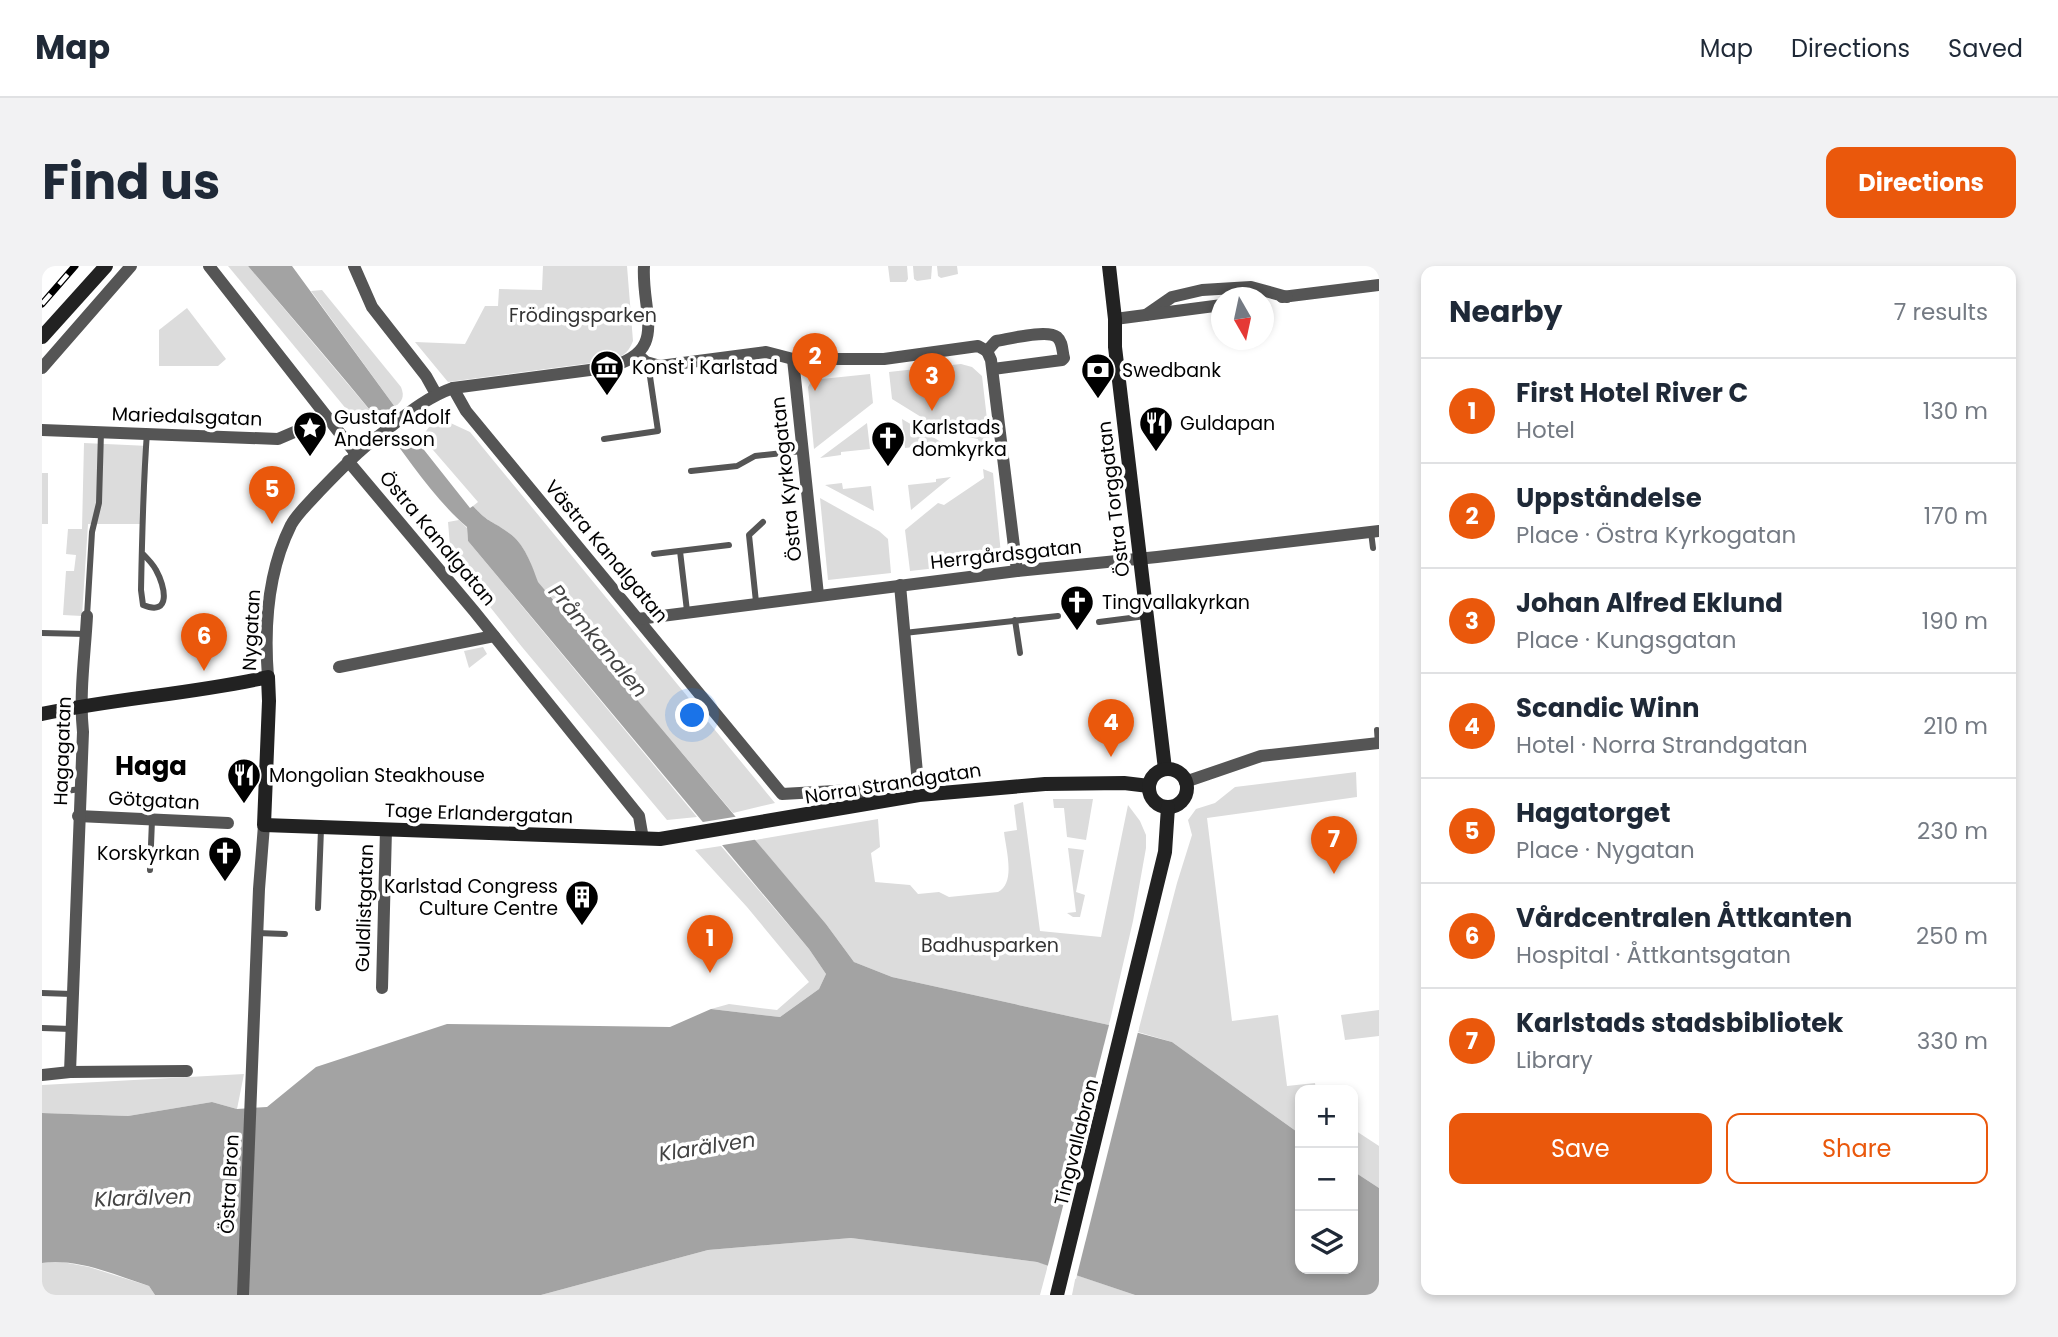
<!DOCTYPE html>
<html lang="en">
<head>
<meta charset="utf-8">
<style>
  :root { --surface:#fff; --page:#f2f2f3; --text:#1f2937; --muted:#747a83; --line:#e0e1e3; --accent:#ea580c }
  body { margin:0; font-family:Poppins,sans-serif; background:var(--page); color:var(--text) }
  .controls { position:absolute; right:21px; bottom:21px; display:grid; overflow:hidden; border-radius:14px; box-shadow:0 4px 10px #0003 }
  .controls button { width:63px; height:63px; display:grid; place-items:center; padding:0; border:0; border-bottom:2px solid var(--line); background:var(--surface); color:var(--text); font:35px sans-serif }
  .compass { position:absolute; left:1169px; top:21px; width:63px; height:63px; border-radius:50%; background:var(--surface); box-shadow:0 4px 10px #0003; rotate:171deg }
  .you { position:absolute; left:651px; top:450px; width:24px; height:24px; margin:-18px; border:5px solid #fff; border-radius:50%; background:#1a73e8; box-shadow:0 0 0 10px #1a73e833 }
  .badge { display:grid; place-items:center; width:46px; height:46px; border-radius:50%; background:var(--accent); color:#fff; font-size:23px; font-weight:700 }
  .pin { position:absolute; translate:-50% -58px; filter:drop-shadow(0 2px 4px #0008) }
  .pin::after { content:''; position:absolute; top:37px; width:24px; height:21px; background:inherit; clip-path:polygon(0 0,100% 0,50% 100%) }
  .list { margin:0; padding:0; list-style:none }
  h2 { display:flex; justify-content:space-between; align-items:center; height:91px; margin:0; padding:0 28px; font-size:30px }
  h2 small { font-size:23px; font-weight:400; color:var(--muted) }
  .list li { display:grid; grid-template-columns:46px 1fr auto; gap:21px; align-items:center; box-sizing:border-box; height:105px; padding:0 28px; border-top:2px solid var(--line) }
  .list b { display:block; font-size:26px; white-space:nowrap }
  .list p { margin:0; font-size:23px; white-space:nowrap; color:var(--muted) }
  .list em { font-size:23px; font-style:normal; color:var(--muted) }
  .actions { display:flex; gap:14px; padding:21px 28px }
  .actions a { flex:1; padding:16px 0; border:2px solid var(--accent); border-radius:14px; text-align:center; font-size:24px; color:var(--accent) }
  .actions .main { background:var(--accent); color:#fff }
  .icon { flex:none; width:38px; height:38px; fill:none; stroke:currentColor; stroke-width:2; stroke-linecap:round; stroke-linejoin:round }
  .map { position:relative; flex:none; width:1337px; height:1029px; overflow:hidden; border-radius:14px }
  header { display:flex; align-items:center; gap:42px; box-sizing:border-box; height:98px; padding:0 35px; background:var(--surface); border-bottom:2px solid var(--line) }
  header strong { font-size:33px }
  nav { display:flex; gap:38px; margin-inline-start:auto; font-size:24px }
  .intro { display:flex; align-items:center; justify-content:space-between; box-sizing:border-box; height:168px; padding:0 42px }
  h1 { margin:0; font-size:49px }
  .button { padding:18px 32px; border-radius:14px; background:var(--accent); color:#fff; font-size:24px; font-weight:700 }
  main { display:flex; gap:42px; padding:0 42px }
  aside { flex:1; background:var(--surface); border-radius:14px; box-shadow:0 4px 10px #0003 }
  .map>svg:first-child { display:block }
  .green { fill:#dcdcdc }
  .water { fill:#a3a3a3 }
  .pier { fill:#fff }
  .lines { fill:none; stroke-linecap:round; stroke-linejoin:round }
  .lane { stroke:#555; stroke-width:6 }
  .street { stroke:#555; stroke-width:12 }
  .secondary { stroke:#222; stroke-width:14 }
  .rail-casing { stroke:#000; stroke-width:7 }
  .rail { stroke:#fff; stroke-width:4.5; stroke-dasharray:13; stroke-linecap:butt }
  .labels { text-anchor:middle; stroke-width:7; stroke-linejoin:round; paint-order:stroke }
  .park-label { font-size:19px; fill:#333; stroke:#fff }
  .poi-label { font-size:19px; fill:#000; stroke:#fff; text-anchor:start }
  .street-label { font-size:19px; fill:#000; stroke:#fff }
  .water-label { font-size:21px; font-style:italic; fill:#444; stroke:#fff }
  .district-label { font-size:26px; font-weight:bold; fill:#000; stroke:#fff }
</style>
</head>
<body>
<header>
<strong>Map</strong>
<nav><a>Map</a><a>Directions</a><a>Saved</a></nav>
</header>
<div class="intro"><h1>Find us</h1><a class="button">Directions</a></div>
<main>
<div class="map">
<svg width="1337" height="1029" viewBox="0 0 1337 1029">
  <rect width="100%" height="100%" fill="#fff"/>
  <g class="green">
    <polygon points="186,0 206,0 337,155 327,160 315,156"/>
    <path d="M501 0H585L591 75C586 88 579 92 565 95L406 116 373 76 423 78 443 40H456L457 23 500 24Z"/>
    <polygon points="846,0 865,0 866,13 864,16 848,16"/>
    <polygon points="871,0 890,0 889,13 875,15 872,13"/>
    <polygon points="895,0 915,0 916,8 899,12 896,10"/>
    <path d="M280 24 359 121C363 131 360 135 353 141L269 25Z"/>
    <polygon points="145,42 184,93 176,100 117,100 117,64"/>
    <polygon points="919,98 930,101 940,110 948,179 943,184 939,184 936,173 905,167 850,133 847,106"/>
    <polygon points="828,108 831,137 772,183 766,121 770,114"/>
    <polygon points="860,153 911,183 892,185 891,179 863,182"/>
    <path d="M402 154 428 166 733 537 691 547 495 316C490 299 482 277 467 267 452 256 445 256 431 240L436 236 385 177 382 168 387 161Z"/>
    <polygon points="825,157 828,183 799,186 799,189 778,192"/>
    <polygon points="42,177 107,180 103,258 46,258 40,350 21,349 24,305 32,305 34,289 24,288 26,263 40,263"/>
    <polygon points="941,203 951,207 959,288 958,293 948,296 868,305 863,264 896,237 902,239 942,212"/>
    <rect x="0" y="207" width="6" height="51"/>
    <polygon points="909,211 869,244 866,219 894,216 894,213"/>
    <polygon points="800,217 801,223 829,220 832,245 783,219"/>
    <polygon points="778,232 837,265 846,273 849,307 786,314"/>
    <polygon points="417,254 425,262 426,275 655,551 625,554 480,381 409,292 406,256"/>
    <polygon points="441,381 445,388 427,402 422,385"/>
    <polygon points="1314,506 1315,531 1165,552 1190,755 1236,749 1245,820 1273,817 1274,824 1258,824 1258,868 1130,776 1096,766 1135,617 1150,569 1146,554 1154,543 1173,537 1193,521"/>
    <polygon points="1011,533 1051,533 1044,574 1025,571 1022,542 1012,542"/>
    <path d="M981 536 998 665 1059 671 1086 539 1098 555 1104 569V582L1091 655 1067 759 850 711 812 696 784 658 713 574 836 553 838 581 829 587 833 616 868 619 876 628 897 626 907 631 956 626C974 617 964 584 962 566L975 564 972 539Z"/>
    <polygon points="679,580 767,683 784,708 777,723 738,751 669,743 687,738 735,744 767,716 705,641 653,584"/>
    <polygon points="1026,582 1042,584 1034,626 1043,629 1038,651 1031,651 1025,647 1034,646"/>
    <polygon points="1337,744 1337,770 1303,774 1299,749"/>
    <polygon points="202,808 195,843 170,836 86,850 0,847 0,819"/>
    <polygon points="1311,863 1337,880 1337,922 1311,905"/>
    <polygon points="809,972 995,996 1006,999 998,1029 499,1029 666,984"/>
    <polygon points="15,995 47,1001 107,1020 113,1029 0,1029 0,997"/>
    <polygon points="1034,1009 1093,1029 1030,1029"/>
  </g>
  <path class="water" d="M206 0H250L353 141 371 170 428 242 431 240C446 257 451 255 467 267 482 277 490 299 496 316L784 658 812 696 850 711 1067 759 1130 776 1258 868V1003H1311V905L1337 922V1029H1093L995 996 809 972 666 984 499 1029H113L107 1020C73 1009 36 992 0 997V847L86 850 170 836 195 843 225 841 274 801 405 758 628 761 669 743 738 751 777 723 784 708 767 683 426 275 425 261C390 231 366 191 337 155 294 102 250 52 206 0Z"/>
  <g class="pier">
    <polygon points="355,139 373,167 354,183 334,157"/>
    <polygon points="698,550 717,573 675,580 655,557"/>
    <polygon points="1068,755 1097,762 1034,1013 1005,1003"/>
  </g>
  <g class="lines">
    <g class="lane">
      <polyline points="562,173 616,165 606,97"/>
      <polyline points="649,205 695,200 713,190 760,185"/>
      <polyline points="1329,266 1331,282"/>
      <polyline points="638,285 645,345"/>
      <path d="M100 287C105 292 111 298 114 304 123 320 130 351 101 339L99 324C100 272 101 219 105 167"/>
      <polyline points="612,288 687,279"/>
      <polyline points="714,336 707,269 721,256"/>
      <polyline points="45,350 50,266 57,237 59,166"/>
      <polyline points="973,354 978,387"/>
      <polyline points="1057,356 1104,350"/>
      <polyline points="0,367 44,368"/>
      <polyline points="862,367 1016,350"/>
      <polyline points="1335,464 1336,478"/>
      <polyline points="24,525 38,523"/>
      <polyline points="108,604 110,554"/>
      <polyline points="276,642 279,563"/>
      <polyline points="215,667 243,668"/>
      <polyline points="0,727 30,728"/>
      <polyline points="0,762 29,763"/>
    </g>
    <g class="street">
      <polyline points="167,0 314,188"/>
      <polyline points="312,0 330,41 384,110 394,128"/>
      <polyline points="1240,31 1337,19"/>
      <polyline points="1104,49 1130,31 1160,24 1209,21 1245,31"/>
      <polyline points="1073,53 1180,39"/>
      <polyline points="945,85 949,94 975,305"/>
      <path d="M945 85 954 75C967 73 1005 63 1015 71 1021 76 1020 85 1022 92L1020 94 951 103"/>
      <polyline points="596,89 604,96 618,100 724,86 751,93 842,93 936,80 945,85"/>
      <polyline points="751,93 776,329"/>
      <polyline points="0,102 89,0"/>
      <path d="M411 122 424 145 740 528 811 524C820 526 826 527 830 537"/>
      <polyline points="0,164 236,173 285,152"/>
      <polyline points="306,195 432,345 597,550 601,573"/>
      <polyline points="858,319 877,529"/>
      <polyline points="596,353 975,305 1115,291 1337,265"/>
      <polyline points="297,401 452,370"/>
      <path d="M226 411C222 360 226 305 249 259 255 248 265 239 273 230 295 207 317 184 343 165 365 148 385 131 411 122L563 102C629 87 599 48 602 0"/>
      <polyline points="1143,516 1219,490 1337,477"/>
      <polyline points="36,550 186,557"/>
      <polyline points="340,722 344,563"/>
      <path d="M28 806 41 466C37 428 43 388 45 350"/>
      <polyline points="0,809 28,806 145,805"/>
      <polyline points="201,1029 217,623 222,559"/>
    </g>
    <g class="secondary">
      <polyline points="1067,0 1073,53 1073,81 1123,503"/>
      <polyline points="0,71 64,0"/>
      <path d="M0 448C74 432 151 428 226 411L227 435 222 559 618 573 877 529 1003 518 1082 517 1107 520"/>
      <circle cx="1126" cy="522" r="19"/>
      <polyline points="1015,1029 1123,586 1126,541"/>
    </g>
    <g class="rail-casing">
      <polyline id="rail" points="0,38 33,0"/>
    </g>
    <use href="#rail" class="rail"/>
  </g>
  <defs>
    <g id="museum-pin" transform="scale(1.75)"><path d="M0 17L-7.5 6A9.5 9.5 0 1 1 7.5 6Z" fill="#000" stroke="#fff"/><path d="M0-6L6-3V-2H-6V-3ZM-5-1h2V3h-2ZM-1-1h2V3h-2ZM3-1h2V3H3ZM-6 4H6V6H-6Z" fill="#fff"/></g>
    <g id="bank-pin" transform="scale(1.75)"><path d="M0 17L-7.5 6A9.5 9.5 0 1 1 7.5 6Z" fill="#000" stroke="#fff"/><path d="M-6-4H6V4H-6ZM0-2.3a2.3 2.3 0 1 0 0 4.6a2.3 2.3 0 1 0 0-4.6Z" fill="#fff"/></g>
    <g id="restaurant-pin" transform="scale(1.75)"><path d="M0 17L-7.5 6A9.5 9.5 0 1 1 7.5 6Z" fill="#000" stroke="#fff"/><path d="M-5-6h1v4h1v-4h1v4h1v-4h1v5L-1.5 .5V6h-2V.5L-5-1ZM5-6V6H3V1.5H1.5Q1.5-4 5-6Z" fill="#fff"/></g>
    <g id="sight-pin" transform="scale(1.75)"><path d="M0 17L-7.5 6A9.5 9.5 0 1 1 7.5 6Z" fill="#000" stroke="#fff"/><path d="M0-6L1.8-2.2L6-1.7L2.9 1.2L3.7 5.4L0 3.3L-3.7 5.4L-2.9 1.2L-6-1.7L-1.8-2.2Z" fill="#fff"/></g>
    <g id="church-pin" transform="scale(1.75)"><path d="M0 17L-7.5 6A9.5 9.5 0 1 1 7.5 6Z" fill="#000" stroke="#fff"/><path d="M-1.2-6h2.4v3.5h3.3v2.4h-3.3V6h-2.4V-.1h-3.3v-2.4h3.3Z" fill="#fff"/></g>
    <g id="building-pin" transform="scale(1.75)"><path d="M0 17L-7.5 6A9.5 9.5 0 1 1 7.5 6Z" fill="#000" stroke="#fff"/><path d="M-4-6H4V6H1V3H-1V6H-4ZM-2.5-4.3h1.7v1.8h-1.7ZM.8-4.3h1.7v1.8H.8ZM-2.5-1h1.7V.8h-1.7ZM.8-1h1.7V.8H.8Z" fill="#fff"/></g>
  </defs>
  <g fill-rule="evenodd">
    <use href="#museum-pin" x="565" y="101"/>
    <use href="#bank-pin" x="1056" y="104"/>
    <use href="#restaurant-pin" x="1114" y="157"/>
    <use href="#sight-pin" x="268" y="162"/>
    <use href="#church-pin" x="846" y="172"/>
    <use href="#church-pin" x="1035" y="336"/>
    <use href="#restaurant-pin" x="202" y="509"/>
    <use href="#church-pin" x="183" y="587"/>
    <use href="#building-pin" x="540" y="631"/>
  </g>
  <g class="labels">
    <g class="park-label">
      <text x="541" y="56">Frödingsparken</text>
      <text x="948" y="686">Badhusparken</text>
    </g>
    <g class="poi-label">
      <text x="590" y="108">Konst i Karlstad</text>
      <text x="1080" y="111">Swedbank</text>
      <text x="292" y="158">Gustaf Adolf<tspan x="292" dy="22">Andersson</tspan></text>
      <text x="1138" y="164">Guldapan</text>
      <text x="870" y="168">Karlstads<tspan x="870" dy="22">domkyrka</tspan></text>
      <text x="1060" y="343">Tingvallakyrkan</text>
      <text x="227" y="516">Mongolian Steakhouse</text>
      <text x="158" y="594" text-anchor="end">Korskyrkan</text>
      <text x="516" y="627" text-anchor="end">Karlstad Congress<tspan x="516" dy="22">Culture Centre</tspan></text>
    </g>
    <g class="street-label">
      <text transform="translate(145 150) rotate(2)" y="7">Mariedalsgatan</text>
      <text transform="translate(744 213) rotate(-96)" y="7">Östra Kyrkogatan</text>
      <text transform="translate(1071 233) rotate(-97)" y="7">Östra Torggatan</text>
      <text transform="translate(396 272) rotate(50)" y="7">Östra Kanalgatan</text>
      <text transform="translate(565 285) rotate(50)" y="7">Västra Kanalgatan</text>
      <text transform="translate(964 288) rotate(-6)" y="7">Herrgårdsgatan</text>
      <text transform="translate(209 364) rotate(-87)" y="7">Nygatan</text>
      <text transform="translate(20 485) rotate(-88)" y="7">Hagagatan</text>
      <text transform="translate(851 517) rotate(-9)" y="7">Norra Strandgatan</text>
      <text transform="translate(112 534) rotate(3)" y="7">Götgatan</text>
      <text transform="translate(437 547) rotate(2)" y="7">Tage Erlandergatan</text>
      <text transform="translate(322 642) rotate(-88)" y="7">Guldlistgatan</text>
      <text transform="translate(1034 876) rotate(-76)" y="7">Tingvallabron</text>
      <text transform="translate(187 918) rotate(-87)" y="7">Östra Bron</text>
    </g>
    <g class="water-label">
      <text transform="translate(556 375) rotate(50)" y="7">Pråmkanalen</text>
      <text transform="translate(665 881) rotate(-9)" y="7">Klarälven</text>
      <text transform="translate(101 932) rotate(-2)" y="7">Klarälven</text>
    </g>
    <g class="district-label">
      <text x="109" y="509">Haga</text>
    </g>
  </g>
</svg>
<div class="controls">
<button>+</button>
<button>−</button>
<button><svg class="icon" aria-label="layers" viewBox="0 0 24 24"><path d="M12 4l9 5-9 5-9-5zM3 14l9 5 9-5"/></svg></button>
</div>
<svg class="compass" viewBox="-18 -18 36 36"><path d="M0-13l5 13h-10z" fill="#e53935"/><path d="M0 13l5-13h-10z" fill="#747a83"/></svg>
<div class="you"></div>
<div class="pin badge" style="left:668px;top:707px">1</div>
<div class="pin badge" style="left:773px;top:125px">2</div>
<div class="pin badge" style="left:890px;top:145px">3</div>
<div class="pin badge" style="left:1069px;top:491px">4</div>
<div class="pin badge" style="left:230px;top:258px">5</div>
<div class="pin badge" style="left:162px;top:405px">6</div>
<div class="pin badge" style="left:1292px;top:608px">7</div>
</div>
<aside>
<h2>Nearby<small>7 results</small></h2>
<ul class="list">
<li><span class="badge">1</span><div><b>First Hotel River C</b><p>Hotel</p></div><em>130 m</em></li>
<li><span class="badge">2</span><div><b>Uppståndelse</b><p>Place · Östra Kyrkogatan</p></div><em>170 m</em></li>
<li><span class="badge">3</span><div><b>Johan Alfred Eklund</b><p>Place · Kungsgatan</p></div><em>190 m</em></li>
<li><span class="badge">4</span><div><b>Scandic Winn</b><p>Hotel · Norra Strandgatan</p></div><em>210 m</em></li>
<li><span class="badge">5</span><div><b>Hagatorget</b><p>Place · Nygatan</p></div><em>230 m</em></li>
<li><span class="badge">6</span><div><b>Vårdcentralen Åttkanten</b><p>Hospital · Åttkantsgatan</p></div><em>250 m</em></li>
<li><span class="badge">7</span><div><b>Karlstads stadsbibliotek</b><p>Library</p></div><em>330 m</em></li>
</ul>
<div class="actions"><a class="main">Save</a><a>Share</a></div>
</aside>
</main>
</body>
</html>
